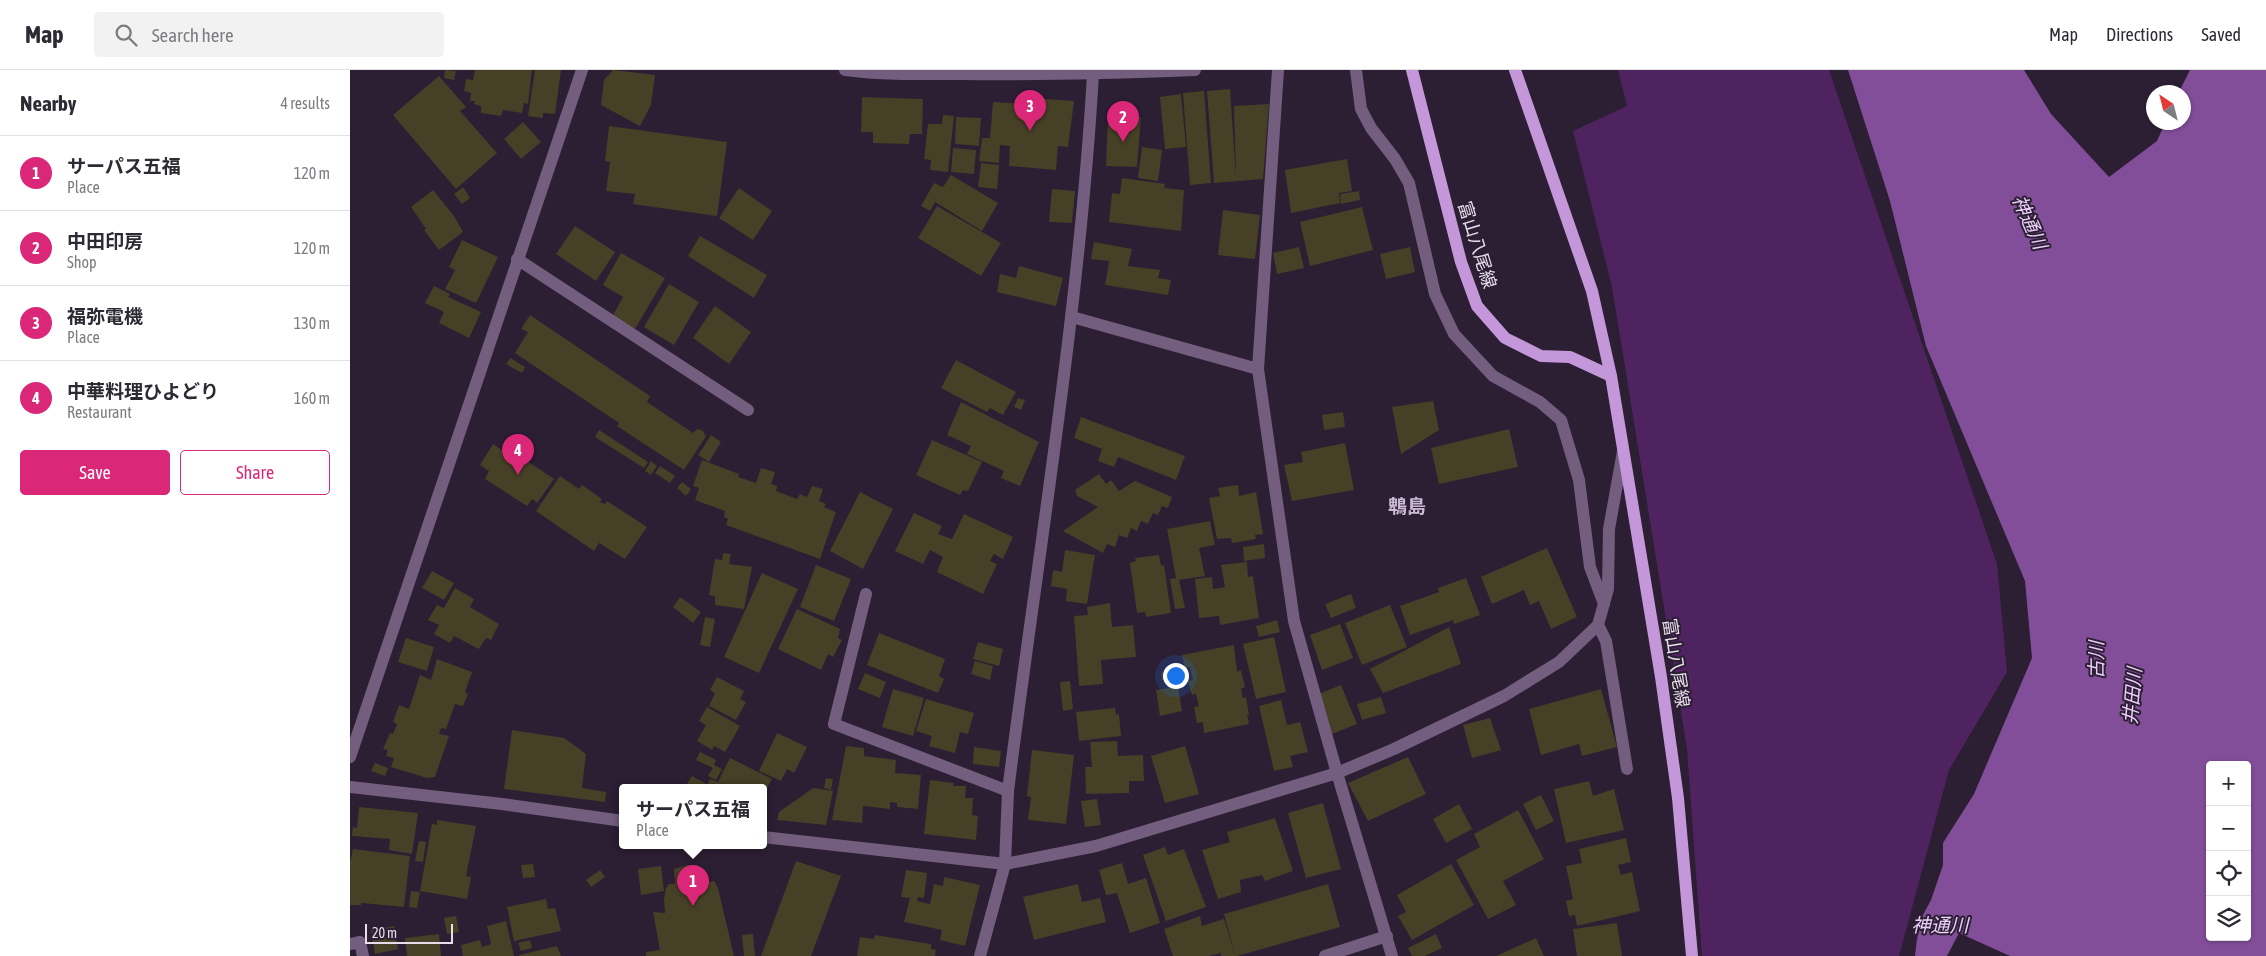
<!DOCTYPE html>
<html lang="en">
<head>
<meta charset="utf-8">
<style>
  :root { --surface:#fff; --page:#f2f2f3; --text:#2b2b33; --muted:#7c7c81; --line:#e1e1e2; --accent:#db2777 }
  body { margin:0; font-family:"Asap Condensed","Noto Sans JP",sans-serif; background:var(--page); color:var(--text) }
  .controls { position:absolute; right:15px; bottom:15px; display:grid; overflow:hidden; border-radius:5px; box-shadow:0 1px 4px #0004 }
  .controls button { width:45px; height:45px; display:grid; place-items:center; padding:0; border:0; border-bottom:1px solid var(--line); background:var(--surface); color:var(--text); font:25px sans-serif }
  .compass { position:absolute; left:1796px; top:15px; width:45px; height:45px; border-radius:50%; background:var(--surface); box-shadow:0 1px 4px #0004; rotate:325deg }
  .scale { position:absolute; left:15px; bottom:12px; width:88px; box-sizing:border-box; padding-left:5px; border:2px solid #e7ddeb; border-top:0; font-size:14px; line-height:18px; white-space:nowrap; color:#e7ddeb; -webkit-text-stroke:4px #2c1e33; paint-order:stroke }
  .you { position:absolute; left:825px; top:605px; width:18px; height:18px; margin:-12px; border:4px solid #fff; border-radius:50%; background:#1a73e8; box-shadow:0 0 0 8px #1a73e833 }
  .badge { display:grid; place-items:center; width:32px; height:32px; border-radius:50%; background:var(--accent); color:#fff; font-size:16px; font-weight:700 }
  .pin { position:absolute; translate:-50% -41px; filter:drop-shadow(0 1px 2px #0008) }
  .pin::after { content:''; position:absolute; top:26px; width:18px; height:15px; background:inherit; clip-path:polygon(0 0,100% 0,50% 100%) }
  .popup { position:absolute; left:269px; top:714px; width:148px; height:65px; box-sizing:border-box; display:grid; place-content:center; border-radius:5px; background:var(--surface); filter:drop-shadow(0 1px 4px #0005); font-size:16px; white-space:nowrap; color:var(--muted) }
  .popup b { font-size:19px; color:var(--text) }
  .popup::after { content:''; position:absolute; left:50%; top:100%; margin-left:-10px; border:10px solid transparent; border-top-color:var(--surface) }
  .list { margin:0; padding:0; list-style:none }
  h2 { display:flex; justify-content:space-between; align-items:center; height:65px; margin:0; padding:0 20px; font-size:21px }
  h2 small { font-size:16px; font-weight:400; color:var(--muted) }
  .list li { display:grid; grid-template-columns:32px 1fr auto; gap:15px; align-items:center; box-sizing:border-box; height:75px; padding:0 20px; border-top:1px solid var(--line) }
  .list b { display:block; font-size:19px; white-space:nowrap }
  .list p { margin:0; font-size:16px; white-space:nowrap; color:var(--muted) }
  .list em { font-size:16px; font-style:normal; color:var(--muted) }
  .actions { display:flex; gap:10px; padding:15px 20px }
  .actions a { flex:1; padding:11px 0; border:1px solid var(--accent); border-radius:5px; text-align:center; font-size:18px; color:var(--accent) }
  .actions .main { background:var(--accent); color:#fff }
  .icon { flex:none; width:28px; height:28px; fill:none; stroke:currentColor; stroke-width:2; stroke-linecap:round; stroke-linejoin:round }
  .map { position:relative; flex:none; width:1916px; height:886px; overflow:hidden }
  header { display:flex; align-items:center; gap:30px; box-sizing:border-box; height:70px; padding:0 25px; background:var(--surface); border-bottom:1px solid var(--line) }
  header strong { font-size:24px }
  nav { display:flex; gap:28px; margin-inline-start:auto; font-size:18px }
  .search { width:350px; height:45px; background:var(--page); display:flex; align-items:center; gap:12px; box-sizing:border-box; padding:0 18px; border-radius:5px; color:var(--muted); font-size:19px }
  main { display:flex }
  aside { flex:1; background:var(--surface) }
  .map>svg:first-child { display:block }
  .green { fill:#4e2360 }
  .water { fill:#824e99; fill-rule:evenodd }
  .building { fill:#464026 }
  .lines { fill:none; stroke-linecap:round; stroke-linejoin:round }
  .minor { stroke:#745e7f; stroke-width:12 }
  .major { stroke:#c496da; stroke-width:12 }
  .labels { text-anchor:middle; stroke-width:4; stroke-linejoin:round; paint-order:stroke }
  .street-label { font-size:18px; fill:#e7ddeb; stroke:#2c1e33 }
  .water-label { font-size:19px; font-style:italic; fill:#ecd0f9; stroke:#2c1e33 }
  .neighbourhood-label { font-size:19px; font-weight:bold; fill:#ccbbd5; stroke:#2c1e33 }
</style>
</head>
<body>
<header>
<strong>Map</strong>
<div class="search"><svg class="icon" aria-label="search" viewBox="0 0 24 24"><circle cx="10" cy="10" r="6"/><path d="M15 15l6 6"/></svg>Search here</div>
<nav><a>Map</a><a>Directions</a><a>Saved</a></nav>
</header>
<main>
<aside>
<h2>Nearby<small>4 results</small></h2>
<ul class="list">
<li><span class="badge">1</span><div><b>サーパス五福</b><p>Place</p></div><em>120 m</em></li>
<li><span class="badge">2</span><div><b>中田印房</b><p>Shop</p></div><em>120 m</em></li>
<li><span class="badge">3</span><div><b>福弥電機</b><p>Place</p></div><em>130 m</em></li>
<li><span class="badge">4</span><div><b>中華料理ひよどり</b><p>Restaurant</p></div><em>160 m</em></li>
</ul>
<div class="actions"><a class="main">Save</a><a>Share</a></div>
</aside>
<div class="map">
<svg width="1916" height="886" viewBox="0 0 1916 886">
  <rect width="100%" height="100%" fill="#2c1e33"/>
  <polygon class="green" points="1268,0 1479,0 1647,494 1657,602 1599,700 1549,886 1352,886 1337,679 1262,217 1223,61 1277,36"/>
  <path class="water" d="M1498 0H1674L1701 44 1759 107 1807 71 1815 53 1834 52V22H1829L1840 0H1916V886H1660L1609 863 1597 886H1565L1567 869 1573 845 1581 830 1593 795V773L1624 724 1682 588 1675 511 1576 276 1540 131ZM1860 695H1897V867H1860Z"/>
  <g class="building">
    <polygon points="95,0 106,1 104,10 94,8"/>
    <polygon points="125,0 182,0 178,34 174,33 172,43 153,40 151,46 131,43 131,36 124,34 125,31 120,31 121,23 114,21 116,9 123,10"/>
    <polygon points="185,0 211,0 205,44 193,43 193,48 178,46"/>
    <polygon points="263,0 305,5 301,35 290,56 251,35 254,10"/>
    <polygon points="89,6 116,37 110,41 147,83 106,119 43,45"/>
    <polygon points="880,19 886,108 884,36 919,34 913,109 864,113 857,21"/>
    <polygon points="854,21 861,113 840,115 833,23"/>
    <polygon points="831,24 836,77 815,79 810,27"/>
    <polygon points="512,27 573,29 572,64 560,64 559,74 523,73 523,62 511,62"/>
    <polygon points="679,28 724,31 718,77 708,76 706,100 659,96 660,76 650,75 649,93 629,91 632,68 640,68 643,32 679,34"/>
    <polygon points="593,45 604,46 598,102 580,100 581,90 574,89 578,54 592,54"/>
    <polygon points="758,46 791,47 787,97 756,96"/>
    <polygon points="606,47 631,48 629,76 605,74"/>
    <polygon points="173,52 191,72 171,89 154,69"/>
    <polygon points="259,56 377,72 367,146 283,134 285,124 256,121 260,92 255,91"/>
    <polygon points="792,77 812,80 808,111 788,108"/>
    <polygon points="603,78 626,80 624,104 601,102"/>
    <polygon points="997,89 1002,121 989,123 990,133 941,143 935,100"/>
    <polygon points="631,93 649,95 647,119 628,117"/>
    <polygon points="601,105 648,133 632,161 585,132 580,141 571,136 584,113 593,117"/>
    <polygon points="772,108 815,114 814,118 834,120 831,161 759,152 762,123 770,124"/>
    <polygon points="113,117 120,128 112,134 104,124"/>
    <polygon points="389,118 422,141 403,170 369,148"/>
    <polygon points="702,119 725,121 722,153 699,152"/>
    <polygon points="83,120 104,146 113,162 89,180 74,160 76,159 61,137"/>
    <polygon points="1009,121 1010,130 991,134 990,124"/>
    <polygon points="587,136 651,173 631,206 568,168"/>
    <polygon points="1012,137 1023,180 960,196 950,152"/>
    <polygon points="873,140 910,145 905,189 868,185"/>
    <polygon points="225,156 265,182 246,211 206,184"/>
    <polygon points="350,166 417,205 404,228 338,186"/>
    <polygon points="112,170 148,187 126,233 95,219 105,200 99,197"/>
    <polygon points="744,172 782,179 778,196 810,200 808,208 821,210 818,225 755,215 759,191 741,189"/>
    <polygon points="949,177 954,198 927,204 923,183"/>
    <polygon points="1060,177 1065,202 1036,209 1030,184"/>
    <polygon points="271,183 315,208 285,259 262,247 273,227 253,215"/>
    <polygon points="669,196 713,208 706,236 647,222 650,204 666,208"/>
    <polygon points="319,214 349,232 324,275 294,257"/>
    <polygon points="84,216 100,224 98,227 131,242 119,268 89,253 94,242 75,233"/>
    <polygon points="365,236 401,262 379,294 343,268"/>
    <polygon points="180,245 300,326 297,332 343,363 347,359 352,360 356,366 334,400 267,356 269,353 165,283 178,262 171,259"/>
    <polygon points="160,288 175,297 172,303 156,294"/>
    <polygon points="606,290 666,322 653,345 640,338 637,342 591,318"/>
    <polygon points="668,328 675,330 671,340 664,337"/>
    <polygon points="1083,331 1089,360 1051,384 1042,337"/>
    <polygon points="611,332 689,372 670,416 651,408 654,401 617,384 621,376 597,365"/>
    <polygon points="993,342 995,357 974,360 972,345"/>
    <polygon points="731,347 835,386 826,410 768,387 764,397 748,391 752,379 724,368"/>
    <polygon points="1159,359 1168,397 1089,414 1081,378"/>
    <polygon points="249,360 298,392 294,398 245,367"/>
    <polygon points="361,365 371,372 359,392 348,385"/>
    <polygon points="582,370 632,392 618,421 613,420 610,425 566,405"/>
    <polygon points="995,373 1004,420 942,431 934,395 953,392 951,382"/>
    <polygon points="143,374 152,380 155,376 204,409 187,433 182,429 177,436 135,409 139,401 130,395"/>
    <polygon points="352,390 389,404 388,407 406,413 411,398 425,402 421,414 427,416 426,421 447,429 450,424 457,427 462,416 473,419 469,431 476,434 474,437 486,442 470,489 376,455 378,449 374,447 375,441 345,430 349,418 343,416"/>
    <polygon points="301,391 307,396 301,405 295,401"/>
    <polygon points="310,396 325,406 320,413 305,403"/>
    <polygon points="749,404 756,414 761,410 769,421 785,411 822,427 818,438 812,436 808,445 803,443 798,454 791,451 787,461 781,458 777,468 769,465 765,477 757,474 753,483 713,461 748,437 727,426 725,420"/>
    <polygon points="210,406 229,419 232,415 252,429 250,432 255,434 257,431 297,457 275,489 249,473 244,481 186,441"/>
    <polygon points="332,412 341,419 336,426 327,418"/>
    <polygon points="888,415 889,426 906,422 913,464 905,465 906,469 882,473 881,468 867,469 859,428 870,426 868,418"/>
    <polygon points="510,422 543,439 513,499 480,481"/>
    <polygon points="564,443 592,456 588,464 602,469 614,444 663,467 653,489 644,484 640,491 647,494 633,524 587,502 593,487 580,480 573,494 545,481"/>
    <polygon points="860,451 865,475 849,478 855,506 829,510 835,538 825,539 820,509 826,508 817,459"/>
    <polygon points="914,474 915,488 894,491 893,477"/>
    <polygon points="1197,478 1227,547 1201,559 1189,531 1180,535 1174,520 1142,534 1131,507"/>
    <polygon points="715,480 745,485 737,534 716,531 717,519 701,516 703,500 712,502"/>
    <polygon points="373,483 381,484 379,494 402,497 394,539 365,535 365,526 359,525 365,489 372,490"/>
    <polygon points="809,485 811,496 814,495 821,543 796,547 795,542 787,543 780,493 786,491 785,488"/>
    <polygon points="897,492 898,507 903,506 909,548 870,555 869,546 849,548 845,509 862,507 863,519 875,517 871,495"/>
    <polygon points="466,495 501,509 484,551 450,537"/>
    <polygon points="82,501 104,513 94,530 72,518"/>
    <polygon points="412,503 448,519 409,603 374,587"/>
    <polygon points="1116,508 1130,545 1104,554 1103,550 1060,565 1050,536 1089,522 1088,518"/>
    <polygon points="105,518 124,529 120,537 149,554 141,570 136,568 129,579 104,566 100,573 84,564 89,555 78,550 87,535 94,538"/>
    <polygon points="1001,524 1006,538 981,548 975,534"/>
    <polygon points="330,527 351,542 343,553 323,537"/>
    <polygon points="760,533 762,557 783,555 786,587 751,590 753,614 729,616 724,546 738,545 737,537"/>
    <polygon points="1040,535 1057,577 1012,595 995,553"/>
    <polygon points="447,539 490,559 488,568 492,570 483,587 478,584 471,600 428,579"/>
    <polygon points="355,547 365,549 360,577 350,575"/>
    <polygon points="927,550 930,562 909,567 906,556"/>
    <polygon points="990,554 1003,588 972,600 960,565"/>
    <polygon points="1099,557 1111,594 1033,623 1020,599"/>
    <polygon points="529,563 595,589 589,606 594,609 588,623 517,595"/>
    <polygon points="924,567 936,622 906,629 893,574"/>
    <polygon points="56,568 84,577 77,601 48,592"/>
    <polygon points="628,572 653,579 649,596 623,589"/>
    <polygon points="884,575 887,602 891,600 895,617 891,619 893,628 896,627 899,645 897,645 899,654 854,663 853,652 847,653 844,637 849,636 846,624 842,625 838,611 843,610 840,597 835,598 832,585"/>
    <polygon points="87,589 122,602 115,622 118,624 113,636 105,634 96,659 91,658 89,664 99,666 85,707 77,708 41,697 44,688 36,686 38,680 33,679 40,663 43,664 47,654 43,652 49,635 59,639 70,605 81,610"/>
    <polygon points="625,591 643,596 640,610 621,604"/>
    <polygon points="829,602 829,609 812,610 811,603"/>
    <polygon points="515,603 536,612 530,628 508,619"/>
    <polygon points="367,607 394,621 390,629 396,632 386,650 359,636 365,623 360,620"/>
    <polygon points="720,611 723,639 713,641 710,612"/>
    <polygon points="991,615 1007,654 982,664 966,625"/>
    <polygon points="828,617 832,641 810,646 806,620"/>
    <polygon points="543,619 574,628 563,666 532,657"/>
    <polygon points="1251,619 1267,677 1232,686 1229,674 1191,685 1179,639"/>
    <polygon points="1031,627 1036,643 1012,650 1007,634"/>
    <polygon points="576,629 624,643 618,664 610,662 605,683 579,676 582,666 566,661"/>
    <polygon points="931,630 937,655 950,652 958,682 940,686 943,697 924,701 909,636"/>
    <polygon points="357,637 390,656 375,682 364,676 362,680 347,671 356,655 349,651"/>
    <polygon points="765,638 766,645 769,644 771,666 729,671 726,642"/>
    <polygon points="1140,648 1151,680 1122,688 1113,655"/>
    <polygon points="162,660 214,668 236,684 232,718 256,722 255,732 154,719"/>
    <polygon points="427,663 457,677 444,703 437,699 431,711 409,701"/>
    <polygon points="767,671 768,686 793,685 794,711 779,711 779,723 736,724 735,697 742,697 740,672"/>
    <polygon points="496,676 514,678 514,686 546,690 545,703 571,705 568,739 547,737 547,733 540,732 540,739 513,736 512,753 482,750"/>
    <polygon points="835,676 849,724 815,733 801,686"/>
    <polygon points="624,677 651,681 649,697 623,694"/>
    <polygon points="682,680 724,685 716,754 678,750 681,727 677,726"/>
    <polygon points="350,682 366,690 364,695 372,699 366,710 358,706 363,698 346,690"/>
    <polygon points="1058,687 1076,724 1018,751 998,713"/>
    <polygon points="380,688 422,709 413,725 413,717 356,717 360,709 368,712"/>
    <polygon points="25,693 38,698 35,706 21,701"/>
    <polygon points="342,706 355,713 353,717 335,717"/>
    <polygon points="476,708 483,709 481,720 474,718"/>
    <polygon points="580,710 604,713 603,716 616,716 615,728 623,728 622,745 628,746 626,770 574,764"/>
    <polygon points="1239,711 1243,726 1264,719 1274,760 1216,773 1204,719"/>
    <polygon points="463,718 483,721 476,755 427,750 429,742"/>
    <polygon points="1191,725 1204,751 1186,760 1173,734"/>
    <polygon points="747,729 751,755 735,757 731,731"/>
    <polygon points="973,733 991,799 956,808 938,743"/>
    <polygon points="1109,734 1122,759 1096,773 1083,749"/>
    <polygon points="9,737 68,743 62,784 39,780 40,769 2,766 3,757 7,758"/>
    <polygon points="1168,740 1194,789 1153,811 1166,835 1138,849 1106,790 1130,777 1124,764"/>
    <polygon points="925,748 943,801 915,811 912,805 890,810 891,822 868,829 852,780 880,772 877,762"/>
    <polygon points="87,750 126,756 116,806 121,807 117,829 70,821 82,754 87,755"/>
    <polygon points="1276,768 1281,792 1268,795 1271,805 1282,802 1290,841 1227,856 1225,845 1219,846 1216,831 1223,829 1216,796 1232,793 1229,779"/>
    <polygon points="69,771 76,772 73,792 65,791"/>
    <polygon points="815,777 818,785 834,779 856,837 816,851 793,785"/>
    <polygon points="3,779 60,786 54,837 12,833 11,835 0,835 0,792"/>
    <polygon points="446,791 491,806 461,886 411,886"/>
    <polygon points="772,793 778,814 796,808 810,853 780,863 767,823 756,825 749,800"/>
    <polygon points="183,794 185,807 173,808 171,795"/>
    <polygon points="1101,794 1124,835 1062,870 1048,846 1056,842 1047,825"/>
    <polygon points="337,795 345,795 358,812 364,811 368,818 384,886 296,886 296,882 310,880 303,842 315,843 314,830 316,818 319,814 325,814 324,799"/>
    <polygon points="311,796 314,821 291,825 288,799"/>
    <polygon points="250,800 255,807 241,817 236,810"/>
    <polygon points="556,800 577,803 574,828 568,827 567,831 580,834 584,814 593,816 594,807 630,815 615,876 590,870 592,860 554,852 560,828 551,827"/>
    <polygon points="728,814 732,832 750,828 756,852 684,870 673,827"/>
    <polygon points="978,814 990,857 887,886 871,886 871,883 859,886 823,886 814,859 850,846 852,856 874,849 885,884 874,844"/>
    <polygon points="61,821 70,822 67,838 59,837"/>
    <polygon points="196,829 198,839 205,838 211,861 164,871 157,837"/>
    <polygon points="106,846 109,862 97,864 94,848"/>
    <polygon points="156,851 164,886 113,886 111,875 130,870 132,877 141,874 137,856"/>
    <polygon points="1267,853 1272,886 1227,886 1223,859"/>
    <polygon points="44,856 48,879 25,884 21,860"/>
    <polygon points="89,864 91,886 57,886 55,868"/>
    <polygon points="403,864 405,886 394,886 392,865"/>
    <polygon points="1086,864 1092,878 1075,886 1062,886 1058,878"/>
    <polygon points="525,865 581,874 581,879 586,880 585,886 507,886 510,867 524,869"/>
    <polygon points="1186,868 1194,886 1146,886"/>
    <polygon points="180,870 182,878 171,881 168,873"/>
    <polygon points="207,876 211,886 169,886 169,885"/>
  </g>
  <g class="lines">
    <g class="minor">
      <path d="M495 0C534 5 573 4 613 4 691 5 768 3 845 0"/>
      <polyline points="1006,0 1011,39 1021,58 1045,89 1059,113 1085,224 1104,264 1143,306 1190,332 1211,350 1229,410 1240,497 1254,534"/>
      <polyline points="167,189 398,340"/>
      <polyline points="722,247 908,299 928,0"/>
      <polyline points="908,299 944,551 987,703 1042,886"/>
      <polyline points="516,524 484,654 658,721"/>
      <polyline points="1248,555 1256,571 1277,699"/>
      <polyline points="0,687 232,0"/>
      <polyline points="0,717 152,734 273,751"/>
      <polyline points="413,767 655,794 746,776 987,703 1044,679 1154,626 1209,592 1248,555 1258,519 1259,459 1273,381"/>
      <polyline points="0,874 10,872 13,886"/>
      <path d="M630 886 655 794 658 721C688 482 729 245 743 4"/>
      <polyline points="975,886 1037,866"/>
    </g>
    <g class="major">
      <polyline points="1062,0 1111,192 1127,236 1155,268 1191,286 1220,287 1261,306"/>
      <polyline points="1165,0 1242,221 1261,306 1311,607 1328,728 1342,886"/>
    </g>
  </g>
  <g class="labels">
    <g class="street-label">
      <text transform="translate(1127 175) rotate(73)" y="6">富山八尾線</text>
      <text transform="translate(1326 593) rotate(81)" y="6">富山八尾線</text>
    </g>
    <g class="water-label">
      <text transform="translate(1680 152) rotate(66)" y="7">神通川</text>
      <text transform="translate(1746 590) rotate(-90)" y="7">古川</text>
      <text transform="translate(1782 626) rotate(-85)" y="7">井田川</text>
      <text x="1590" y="862">神通川</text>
    </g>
    <g class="neighbourhood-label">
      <text x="1057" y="443">鵯島</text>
    </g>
  </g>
</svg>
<div class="controls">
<button>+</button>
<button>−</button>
<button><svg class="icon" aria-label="locate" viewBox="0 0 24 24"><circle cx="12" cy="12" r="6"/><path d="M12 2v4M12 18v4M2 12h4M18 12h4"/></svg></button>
<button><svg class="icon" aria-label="layers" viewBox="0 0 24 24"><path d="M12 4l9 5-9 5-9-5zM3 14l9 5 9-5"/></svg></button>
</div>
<svg class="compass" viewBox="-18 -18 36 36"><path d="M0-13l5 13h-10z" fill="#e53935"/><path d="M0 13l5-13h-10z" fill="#7c7c81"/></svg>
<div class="scale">20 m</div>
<div class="you"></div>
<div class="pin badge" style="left:343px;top:836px">1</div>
<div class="popup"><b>サーパス五福</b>Place</div>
<div class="pin badge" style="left:773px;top:72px">2</div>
<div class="pin badge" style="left:680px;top:61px">3</div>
<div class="pin badge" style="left:168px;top:405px">4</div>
</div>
</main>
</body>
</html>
